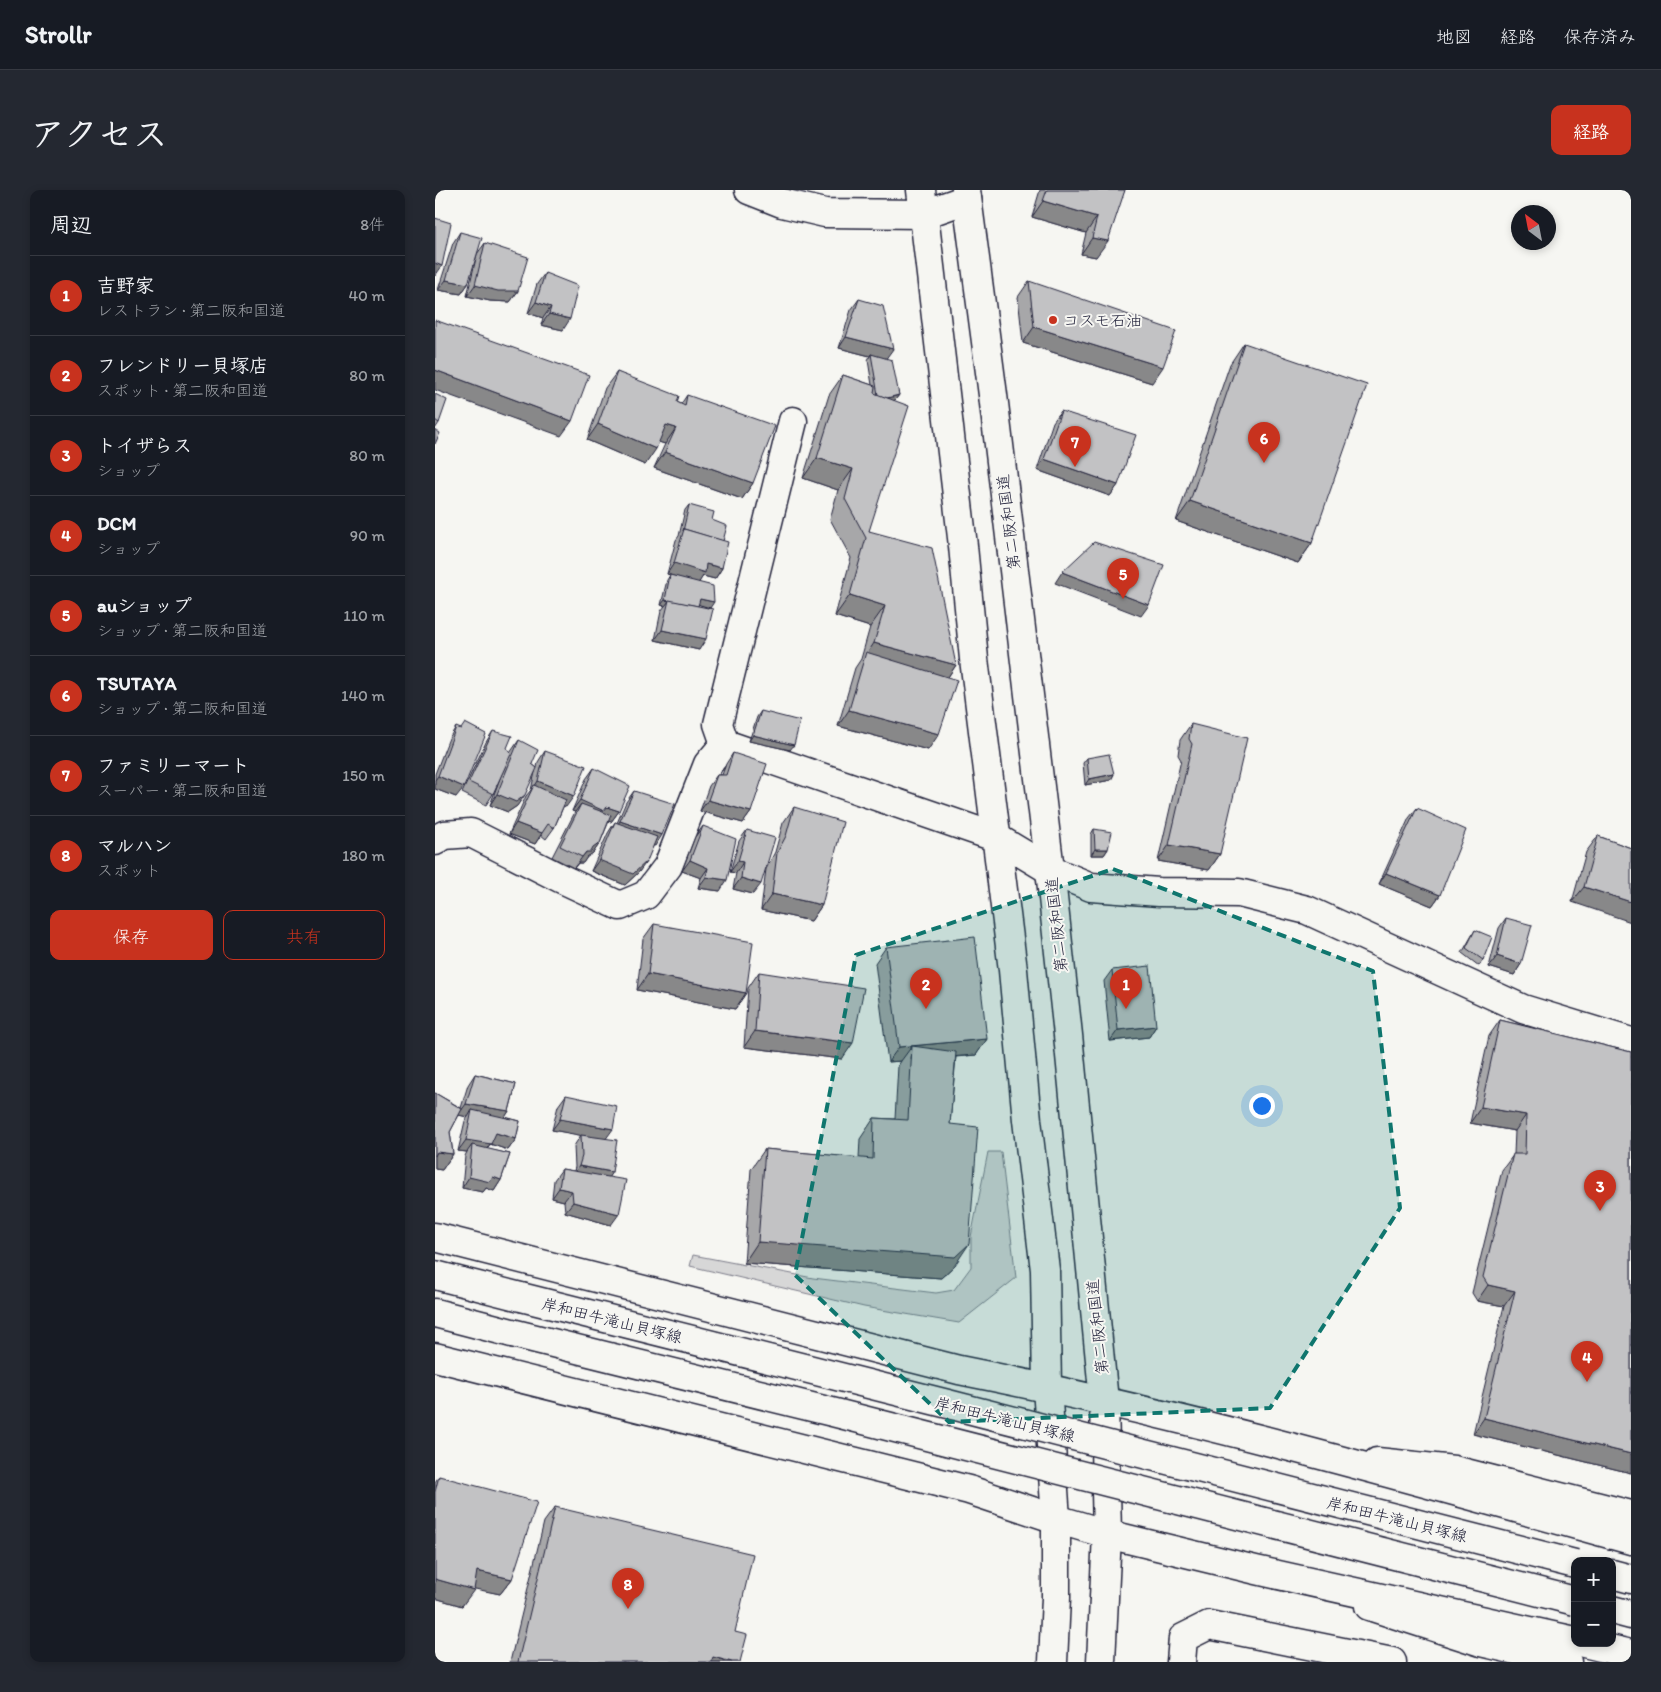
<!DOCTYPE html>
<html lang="ja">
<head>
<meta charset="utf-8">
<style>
  :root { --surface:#171b24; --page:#242831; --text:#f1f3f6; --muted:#9ea1a6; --line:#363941; --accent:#c8321e }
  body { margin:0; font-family:Itim,"Klee One",sans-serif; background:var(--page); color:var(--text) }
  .controls { position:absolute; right:15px; bottom:15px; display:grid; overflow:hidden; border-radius:10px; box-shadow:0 2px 8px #0003 }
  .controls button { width:45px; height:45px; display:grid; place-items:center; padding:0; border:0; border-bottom:1px solid var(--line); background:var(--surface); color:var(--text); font:25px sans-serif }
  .compass { position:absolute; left:1076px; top:15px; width:45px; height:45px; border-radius:50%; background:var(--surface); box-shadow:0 2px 8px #0003; rotate:328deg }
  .you { position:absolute; left:826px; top:915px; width:18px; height:18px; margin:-12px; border:4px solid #fff; border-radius:50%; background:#1a73e8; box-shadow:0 0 0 8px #1a73e833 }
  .badge { display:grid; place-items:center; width:32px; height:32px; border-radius:50%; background:var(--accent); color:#fff; font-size:16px; font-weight:700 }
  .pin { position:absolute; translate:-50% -41px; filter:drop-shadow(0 1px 2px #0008) }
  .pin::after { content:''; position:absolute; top:26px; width:18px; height:15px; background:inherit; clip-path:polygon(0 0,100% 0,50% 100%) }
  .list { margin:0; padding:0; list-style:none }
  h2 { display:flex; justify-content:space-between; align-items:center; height:65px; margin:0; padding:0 20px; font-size:21px }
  h2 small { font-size:16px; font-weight:400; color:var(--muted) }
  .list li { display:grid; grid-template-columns:32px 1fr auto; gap:15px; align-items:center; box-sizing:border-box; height:80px; padding:0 20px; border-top:1px solid var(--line) }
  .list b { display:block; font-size:19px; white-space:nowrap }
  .list p { margin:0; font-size:16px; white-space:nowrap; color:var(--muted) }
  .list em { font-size:16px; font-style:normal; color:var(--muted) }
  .actions { display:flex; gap:10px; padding:15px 20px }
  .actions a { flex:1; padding:11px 0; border:1px solid var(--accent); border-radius:10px; text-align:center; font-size:18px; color:var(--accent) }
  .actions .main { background:var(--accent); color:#fff }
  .map { position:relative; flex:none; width:1196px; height:1472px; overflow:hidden; border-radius:10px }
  header { display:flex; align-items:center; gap:30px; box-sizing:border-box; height:70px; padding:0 25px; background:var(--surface); border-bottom:1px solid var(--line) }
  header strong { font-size:24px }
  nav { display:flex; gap:28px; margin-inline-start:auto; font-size:18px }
  .intro { display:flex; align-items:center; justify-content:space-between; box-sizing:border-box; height:120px; padding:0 30px }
  h1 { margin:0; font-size:35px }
  .button { padding:12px 22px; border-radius:10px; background:var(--accent); color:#fff; font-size:18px; font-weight:700 }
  main { display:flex; gap:30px; padding:0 30px }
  aside { flex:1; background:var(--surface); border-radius:10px; box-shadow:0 2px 8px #0003 }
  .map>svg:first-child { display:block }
  .green { fill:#d7d7d7; stroke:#7c7c89 }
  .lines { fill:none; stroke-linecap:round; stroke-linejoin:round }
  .minor-casing { stroke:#22223b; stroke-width:31 }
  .tertiary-casing { stroke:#22223b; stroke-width:31 }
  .primary-casing { stroke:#22223b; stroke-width:31 }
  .trunk-casing { stroke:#22223b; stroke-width:31 }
  .minor { stroke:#f6f6f2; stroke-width:28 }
  .tertiary { stroke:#f6f6f2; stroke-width:28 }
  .primary { stroke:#f6f6f2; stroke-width:28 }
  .trunk { stroke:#f6f6f2; stroke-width:28 }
  .primary-bridge-casing { stroke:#22223b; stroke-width:31; stroke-linecap:butt }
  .primary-bridge { stroke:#f6f6f2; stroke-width:28 }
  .wall { fill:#a7a7a9; stroke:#22223b }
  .shaded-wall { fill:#888889; stroke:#22223b }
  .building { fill:#c2c2c4; stroke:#22223b }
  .marked { fill:#0f766e; fill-opacity:0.2; stroke:#0f766e; stroke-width:4; stroke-dasharray:10 6; stroke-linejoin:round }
  .poi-dot { fill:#c8321e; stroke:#f6f6f2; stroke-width:2 }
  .labels { text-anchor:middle; stroke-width:4; stroke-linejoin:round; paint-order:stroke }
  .poi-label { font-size:16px; fill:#22223b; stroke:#f6f6f2; text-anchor:start }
  .street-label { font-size:16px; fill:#22223b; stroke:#f6f6f2 }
</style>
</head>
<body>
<header>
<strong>Strollr</strong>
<nav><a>地図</a><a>経路</a><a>保存済み</a></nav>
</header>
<div class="intro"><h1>アクセス</h1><a class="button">経路</a></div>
<main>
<aside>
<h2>周辺<small>8件</small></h2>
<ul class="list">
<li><span class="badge">1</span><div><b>吉野家</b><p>レストラン · 第二阪和国道</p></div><em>40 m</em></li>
<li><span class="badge">2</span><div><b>フレンドリー貝塚店</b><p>スポット · 第二阪和国道</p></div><em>80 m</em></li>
<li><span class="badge">3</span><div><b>トイザらス</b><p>ショップ</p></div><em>80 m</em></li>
<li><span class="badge">4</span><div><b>DCM</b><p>ショップ</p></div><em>90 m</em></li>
<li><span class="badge">5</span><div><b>auショップ</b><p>ショップ · 第二阪和国道</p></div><em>110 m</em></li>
<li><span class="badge">6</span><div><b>TSUTAYA</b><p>ショップ · 第二阪和国道</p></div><em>140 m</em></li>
<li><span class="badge">7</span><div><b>ファミリーマート</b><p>スーパー · 第二阪和国道</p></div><em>150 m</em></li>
<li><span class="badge">8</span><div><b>マルハン</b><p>スポット</p></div><em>180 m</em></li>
</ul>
<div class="actions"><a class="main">保存</a><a>共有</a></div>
</aside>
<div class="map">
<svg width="1196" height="1472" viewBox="0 0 1196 1472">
  <rect width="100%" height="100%" fill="#f6f6f2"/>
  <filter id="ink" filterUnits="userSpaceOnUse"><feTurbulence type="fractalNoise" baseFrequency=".02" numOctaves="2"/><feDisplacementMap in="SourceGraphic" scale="10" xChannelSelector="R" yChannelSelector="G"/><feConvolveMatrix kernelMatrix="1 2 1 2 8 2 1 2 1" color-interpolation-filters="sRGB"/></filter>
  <g filter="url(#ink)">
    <polygon class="green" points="553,962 566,962 581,1088 524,1133 429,1117 255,1076 258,1065 378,1088 501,1103 519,1100 536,1077 536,1047"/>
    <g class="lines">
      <g class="minor-casing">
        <g id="minor">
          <polyline points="358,231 283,534 290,554 560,647 615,680 656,697 724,702 804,703 872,720 1088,819 1196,852"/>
          <polyline points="0,651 9,645 36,643 125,688 185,716 211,705 233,676 273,574 290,554"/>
          <polyline points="942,1272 1019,1280 1196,1325"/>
          <polyline points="934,1416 1046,1452 1132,1472"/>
          <polyline points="746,1472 748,1448 774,1435 957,1472"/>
        </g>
      </g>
      <g class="tertiary-casing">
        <polyline id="tertiary" points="314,0 347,13 390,23 489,24 532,9"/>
      </g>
      <g class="primary-casing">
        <g id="primary">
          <path d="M0 1047 524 1180C751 1225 973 1288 1196 1350"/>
          <polyline points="0,1085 86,1107"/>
          <polyline points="0,1123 77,1143"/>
          <polyline points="0,1167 534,1300 621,1329 672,1344 821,1380 1140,1451"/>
          <polyline points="1177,1384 1196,1389"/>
          <polyline points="1177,1420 1196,1425"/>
          <polyline points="1149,1453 1196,1464"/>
        </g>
      </g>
      <g class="trunk-casing">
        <g id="trunk">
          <polyline points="486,0 528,356 539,469 578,780 592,930 610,1080 612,1197 621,1329 621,1408 618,1472"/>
          <polyline points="531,0 558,205 615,680 633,845 669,1211 672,1344 666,1472"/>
        </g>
      </g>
      <use href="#minor" class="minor"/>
      <use href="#tertiary" class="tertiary"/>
      <use href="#primary" class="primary"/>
      <use href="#trunk" class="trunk"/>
      <g class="primary-bridge-casing">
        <g id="primary-bridge">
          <polyline points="86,1107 513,1214 1140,1374"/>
          <polyline points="77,1143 401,1223 1140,1411"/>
        </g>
      </g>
      <use href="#primary-bridge" class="primary-bridge"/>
    </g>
    <g class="wall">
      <polygon points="605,0 690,0 661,67 646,64 651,43 597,27"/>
      <polygon points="25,42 33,94 26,104 3,100 18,53"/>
      <polygon points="50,53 83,101 75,112 55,111 32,106 42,64"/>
      <polygon points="110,83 128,140 106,135 108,128 93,123 102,94"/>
      <polygon points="594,91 717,193 588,153 583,107"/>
      <polygon points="424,109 451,169 464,205 460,210 459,210 434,341 521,475 513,487 493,560 403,536 420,478 426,469 435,437 400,426 416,368 395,329 403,300 368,288 394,205 408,185 437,195 433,170 435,166 404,158 416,120"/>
      <polygon points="809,153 877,353 863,373 741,331 795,174"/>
      <polygon points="182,182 246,214 252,205 318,293 307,309 219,278 230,254 224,252 210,275 152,250 170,198"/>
      <polygon points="0,204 4,233 0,239"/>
      <polygon points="626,221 683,295 675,306 602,280 618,232"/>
      <polygon points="254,315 277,330 288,351 287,378 280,389 268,386 264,392 275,418 263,414 263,416 264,460 220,450 226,421 230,416 226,415 232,390 235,385 236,385 232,384 241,350 244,346 250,320"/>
      <polygon points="326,521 355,560 314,551 322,527"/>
      <polygon points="756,534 785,664 774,680 723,671 746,570 743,565 745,550"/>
      <polygon points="21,537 21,607 0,599 0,584 14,548"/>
      <polygon points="58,541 75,563 84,550 97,574 102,578 103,572 110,561 131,617 129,615 119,638 111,649 106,645 100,654 74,644 91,606 96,600 100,582 82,616 73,622 55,615 67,583 58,604 51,615 27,603 51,552"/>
      <polygon points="298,563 316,622 308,633 265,621 274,596 282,585 287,585 291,574"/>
      <polygon points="652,568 679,584 676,590 650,595 648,573"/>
      <polygon points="159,578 184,621 176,632 174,631 165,653 158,663 152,667 148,673 143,673 139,678 117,667 140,622 137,621 151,589"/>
      <polygon points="199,601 220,656 219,655 204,682 190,695 156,681 173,643 180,632 182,633 191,612"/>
      <polygon points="359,617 387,715 376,731 326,720 331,679 340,662 348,633"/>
      <polygon points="982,618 1005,705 997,716 944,694 974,628"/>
      <polygon points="268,636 285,701 263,698 266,688 247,681 260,647"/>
      <polygon points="659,639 673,659 669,665 656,665 656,644"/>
      <polygon points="312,640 318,704 298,699 301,683 295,682 304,651"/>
      <polygon points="1163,646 1196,658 1137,712 1151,662"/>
      <polygon points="1071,728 1086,774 1079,785 1054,777 1064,738"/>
      <polygon points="219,734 311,803 300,819 202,800 208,749"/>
      <polygon points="1040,740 1048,770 1044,776 1027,763"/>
      <polygon points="451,757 552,849 541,865 521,867 515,934 520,1075 506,1088 309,1073 316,979 330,959 424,968 425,949 439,928 460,929 463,876 466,871 453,872 440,773"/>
      <polygon points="677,780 721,836 714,847 675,851 669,791"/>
      <polygon points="324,782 407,869 309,857 313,798"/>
      <polygon points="1065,830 1196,862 1196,1283 1038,1244 1069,1116 1042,1111 1037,1103 1067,980 1079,964 1080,941 1035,933 1054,846"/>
      <polygon points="40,884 81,894 74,921 70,927 85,931 81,949 73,960 55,954 52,959 75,964 66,990 59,1001 51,998 48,1002 27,998 30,966 32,962 23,961 30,931 33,927 24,925 15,942 18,964 7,980 0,979 0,903 26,918 33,895"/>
      <polygon points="131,905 171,949 177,982 173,987 176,1035 130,1022 129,1011 117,1008 119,990 127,979 139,981 140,977 139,956 146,945 117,940 123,916"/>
      <polygon points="4,1286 77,1389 65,1404 39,1398 27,1416 0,1408 0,1292"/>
      <polygon points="120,1317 300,1442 305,1472 75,1472 109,1332"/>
    </g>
    <g class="shaded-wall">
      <polygon points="608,11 662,27 651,43 597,27"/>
      <polygon points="657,48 673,51 661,67 646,64"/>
      <polygon points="0,73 7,76 0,86"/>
      <polygon points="11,90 33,94 26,104 3,100"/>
      <polygon points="40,95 83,101 75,112 55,111 32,106"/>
      <polygon points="101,112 116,117 108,128 93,123"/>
      <polygon points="114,124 135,129 128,140 106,135"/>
      <polygon points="599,137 728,177 717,193 588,153"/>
      <polygon points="411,147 458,159 450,170 436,164 435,166 404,158"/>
      <polygon points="0,180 137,231 126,246 0,200"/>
      <polygon points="464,205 460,210 440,216 444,211"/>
      <polygon points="163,234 221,259 210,275 152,250"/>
      <polygon points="231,235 241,238 230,254 220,251"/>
      <polygon points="230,262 318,293 307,309 219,278"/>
      <polygon points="382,268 418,279 403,300 368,288"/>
      <polygon points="609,269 683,295 675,306 602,280"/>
      <polygon points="755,311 877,353 863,373 741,331"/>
      <polygon points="239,373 271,374 287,378 280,389 268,386 263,394 232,384"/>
      <polygon points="627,382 714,415 706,426 620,393"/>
      <polygon points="415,405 450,416 435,437 400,426"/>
      <polygon points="265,409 279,412 275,418 262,414"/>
      <polygon points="230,410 234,411 230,416 226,415"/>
      <polygon points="227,440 271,449 264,460 220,450"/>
      <polygon points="439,453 521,475 507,496 430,467"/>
      <polygon points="414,520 504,544 493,560 403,536"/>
      <polygon points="318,545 359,555 355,560 314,551"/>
      <polygon points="679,584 676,590 650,595 654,589"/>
      <polygon points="3,586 29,597 21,607 0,599 0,590"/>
      <polygon points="103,591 139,606 131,617 96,602"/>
      <polygon points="62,604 90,605 82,616 73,622 55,615"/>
      <polygon points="145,610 172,617 184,621 176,632 165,628 146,614 140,622 137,621"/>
      <polygon points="273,610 316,622 308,633 265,621"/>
      <polygon points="185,631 227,645 220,656 178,641"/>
      <polygon points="81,633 107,643 100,654 74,644"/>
      <polygon points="165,653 158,663 152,667 148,673 143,673 139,678 151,662"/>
      <polygon points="734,655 785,664 774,680 723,671"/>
      <polygon points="660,659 673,659 669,665 656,665"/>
      <polygon points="164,670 212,671 204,682 190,695 156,681"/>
      <polygon points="255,670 273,678 266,688 247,681"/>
      <polygon points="303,671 308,672 301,683 295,682"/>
      <polygon points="951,683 1005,705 997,716 944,694"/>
      <polygon points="271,687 292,690 285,701 263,698"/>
      <polygon points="306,688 326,694 318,704 298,699"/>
      <polygon points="1149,697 1196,712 1196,732 1137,712"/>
      <polygon points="337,704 387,715 376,731 326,720"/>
      <polygon points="1062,766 1086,774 1079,785 1054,777"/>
      <polygon points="213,784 311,803 300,819 202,800"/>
      <polygon points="721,836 714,847 675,851 683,840"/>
      <polygon points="320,841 418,853 407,869 309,857"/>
      <polygon points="552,849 541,865 476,870 477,856 466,871 453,872 464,857"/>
      <polygon points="31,914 74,921 67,932 37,920 33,927 23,925"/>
      <polygon points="1046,917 1091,925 1080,941 1035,933"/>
      <polygon points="125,929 178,939 170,950 117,940"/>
      <polygon points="61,943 81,949 73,960 55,954 48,965 37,955 32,962 23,961 31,950"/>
      <polygon points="2,962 18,964 7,980 0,979 0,965"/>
      <polygon points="144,976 177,982 170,993 137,987"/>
      <polygon points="34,987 58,987 66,990 59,1001 51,998 48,1002 27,998"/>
      <polygon points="124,998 137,1001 129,1011 117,1008"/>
      <polygon points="138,1012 184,1024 176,1035 130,1022"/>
      <polygon points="323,1052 534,1054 520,1075 506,1088 309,1073"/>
      <polygon points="1053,1095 1080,1101 1069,1116 1042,1111"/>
      <polygon points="1049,1228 1196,1264 1196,1283 1038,1244"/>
      <polygon points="42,1381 77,1389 65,1404 30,1397"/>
      <polygon points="0,1389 39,1400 27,1416 0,1408"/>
      <polygon points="278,1467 297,1472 274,1472"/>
    </g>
    <g class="building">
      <polygon points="612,0 690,0 673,51 657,48 662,27 608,11"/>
      <polygon points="0,28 16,33 7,76 0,73"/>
      <polygon points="25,42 47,48 33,94 11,90"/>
      <polygon points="50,53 93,67 83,101 63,101 40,95"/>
      <polygon points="110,83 143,96 135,129 114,124 116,117 101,112"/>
      <polygon points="594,91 741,141 728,177 599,137"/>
      <polygon points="424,109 448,116 458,159 411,147"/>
      <polygon points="0,130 154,185 137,231 0,180"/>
      <polygon points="809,153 932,195 877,353 755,311"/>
      <polygon points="436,164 457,170 464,205 452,208 443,205"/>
      <polygon points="182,182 244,206 242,212 250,216 252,205 340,236 318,293 230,262 241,238 231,235 221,259 163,234"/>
      <polygon points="408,185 440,196 439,203 474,216 434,341 497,358 521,475 439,453 450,416 415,405 431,348 410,309 418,279 382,268"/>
      <polygon points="0,204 12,210 4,233 0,230"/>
      <polygon points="626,221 701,245 683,295 609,269"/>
      <polygon points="0,240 5,243 0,254"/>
      <polygon points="254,315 279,322 277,330 292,336 288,351 249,339 248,341"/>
      <polygon points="249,339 293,352 287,378 271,374 270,383 239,373"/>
      <polygon points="659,352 729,375 714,415 627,382"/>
      <polygon points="235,385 278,396 279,412 265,409 263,416 230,410"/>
      <polygon points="234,410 278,419 271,449 227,440"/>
      <polygon points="431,462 522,490 504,544 414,520"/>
      <polygon points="326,521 365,531 359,555 318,545"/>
      <polygon points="30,533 51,544 29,597 3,586 21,537 26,539"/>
      <polygon points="756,534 812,548 785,664 734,655 757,554 754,549"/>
      <polygon points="58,541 77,546 72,558 76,564 58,604 34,592"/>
      <polygon points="84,550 103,560 97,574 102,578 90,605 81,612 62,604"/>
      <polygon points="110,561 151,576 139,606 103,591"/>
      <polygon points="298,563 332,574 316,622 273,610 282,585 291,585"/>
      <polygon points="674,564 679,584 654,589 652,568"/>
      <polygon points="159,578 195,596 184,621 172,617 169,621 145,610"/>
      <polygon points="99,595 131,610 119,638 113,634 107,643 81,633"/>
      <polygon points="199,601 240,614 227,645 185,631"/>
      <polygon points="146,614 176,625 165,653 158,658 156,662 151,662 147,667 125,656"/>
      <polygon points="359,617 408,632 387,715 337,704 342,663 351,646"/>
      <polygon points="982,618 1031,640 1005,705 951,683"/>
      <polygon points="180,632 222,647 212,671 198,684 164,670"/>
      <polygon points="268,636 301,649 292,690 271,687 273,678 255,670"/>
      <polygon points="659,639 677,642 673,659 660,659"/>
      <polygon points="312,640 340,648 326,694 306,688 308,672 303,671"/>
      <polygon points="1163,646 1196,658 1196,712 1149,697"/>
      <polygon points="1071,728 1097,735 1086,774 1062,766"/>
      <polygon points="219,734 318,752 311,803 213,784"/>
      <polygon points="1040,740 1057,747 1048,770 1031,758"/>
      <polygon points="540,747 552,849 464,857 451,757"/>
      <polygon points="715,776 721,836 683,840 677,780"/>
      <polygon points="324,782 429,798 418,853 320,841"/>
      <polygon points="1065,830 1196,862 1196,1264 1049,1228 1080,1101 1053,1095 1048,1087 1078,964 1090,964 1091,925 1046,917"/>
      <polygon points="477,856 521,862 515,934 543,937 534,1054 520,1067 323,1052 330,959 438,969 439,928 473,930"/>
      <polygon points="40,884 81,894 74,921 31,914"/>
      <polygon points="0,903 27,919 15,942 18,964 2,962 0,966"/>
      <polygon points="131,905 182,916 178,939 125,929"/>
      <polygon points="37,920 85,931 81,949 61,943 56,954 31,950"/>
      <polygon points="146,945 182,950 177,982 144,976 147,966"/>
      <polygon points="37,955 75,964 66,990 58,987 55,992 34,987"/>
      <polygon points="127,979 191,990 184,1024 138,1012 137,1001 124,998"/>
      <polygon points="4,1286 102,1312 77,1389 42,1381 39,1400 0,1389 0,1302"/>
      <polygon points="120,1317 318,1364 300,1442 312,1445 305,1472 297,1472 278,1467 276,1472 83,1472"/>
    </g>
  </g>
  <path class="marked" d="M678 679 938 781 965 1018 835 1218 514 1232 360 1085 421 765Z"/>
  <circle class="poi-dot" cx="618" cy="130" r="5"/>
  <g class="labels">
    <g class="poi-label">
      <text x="628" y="136">コスモ石油</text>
    </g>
    <g class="street-label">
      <text transform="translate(573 332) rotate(-97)" y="6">第二阪和国道</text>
      <text transform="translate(621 735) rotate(-96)" y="6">第二阪和国道</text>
      <text transform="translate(177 1130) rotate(14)" y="6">岸和田牛滝山貝塚線</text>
      <text transform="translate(662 1137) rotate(-96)" y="6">第二阪和国道</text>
      <text transform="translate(570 1229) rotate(14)" y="6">岸和田牛滝山貝塚線</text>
      <text transform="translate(962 1329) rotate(14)" y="6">岸和田牛滝山貝塚線</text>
    </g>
  </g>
</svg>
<div class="controls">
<button>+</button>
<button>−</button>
</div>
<svg class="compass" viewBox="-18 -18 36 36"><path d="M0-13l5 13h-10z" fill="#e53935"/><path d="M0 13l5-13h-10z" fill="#9ea1a6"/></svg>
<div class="you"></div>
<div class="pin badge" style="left:691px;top:819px">1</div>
<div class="pin badge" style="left:491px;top:819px">2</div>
<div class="pin badge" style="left:1165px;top:1021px">3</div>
<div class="pin badge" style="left:1152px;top:1192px">4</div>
<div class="pin badge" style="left:688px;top:409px">5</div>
<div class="pin badge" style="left:829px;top:273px">6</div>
<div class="pin badge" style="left:640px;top:277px">7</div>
<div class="pin badge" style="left:193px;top:1419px">8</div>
</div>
</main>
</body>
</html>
